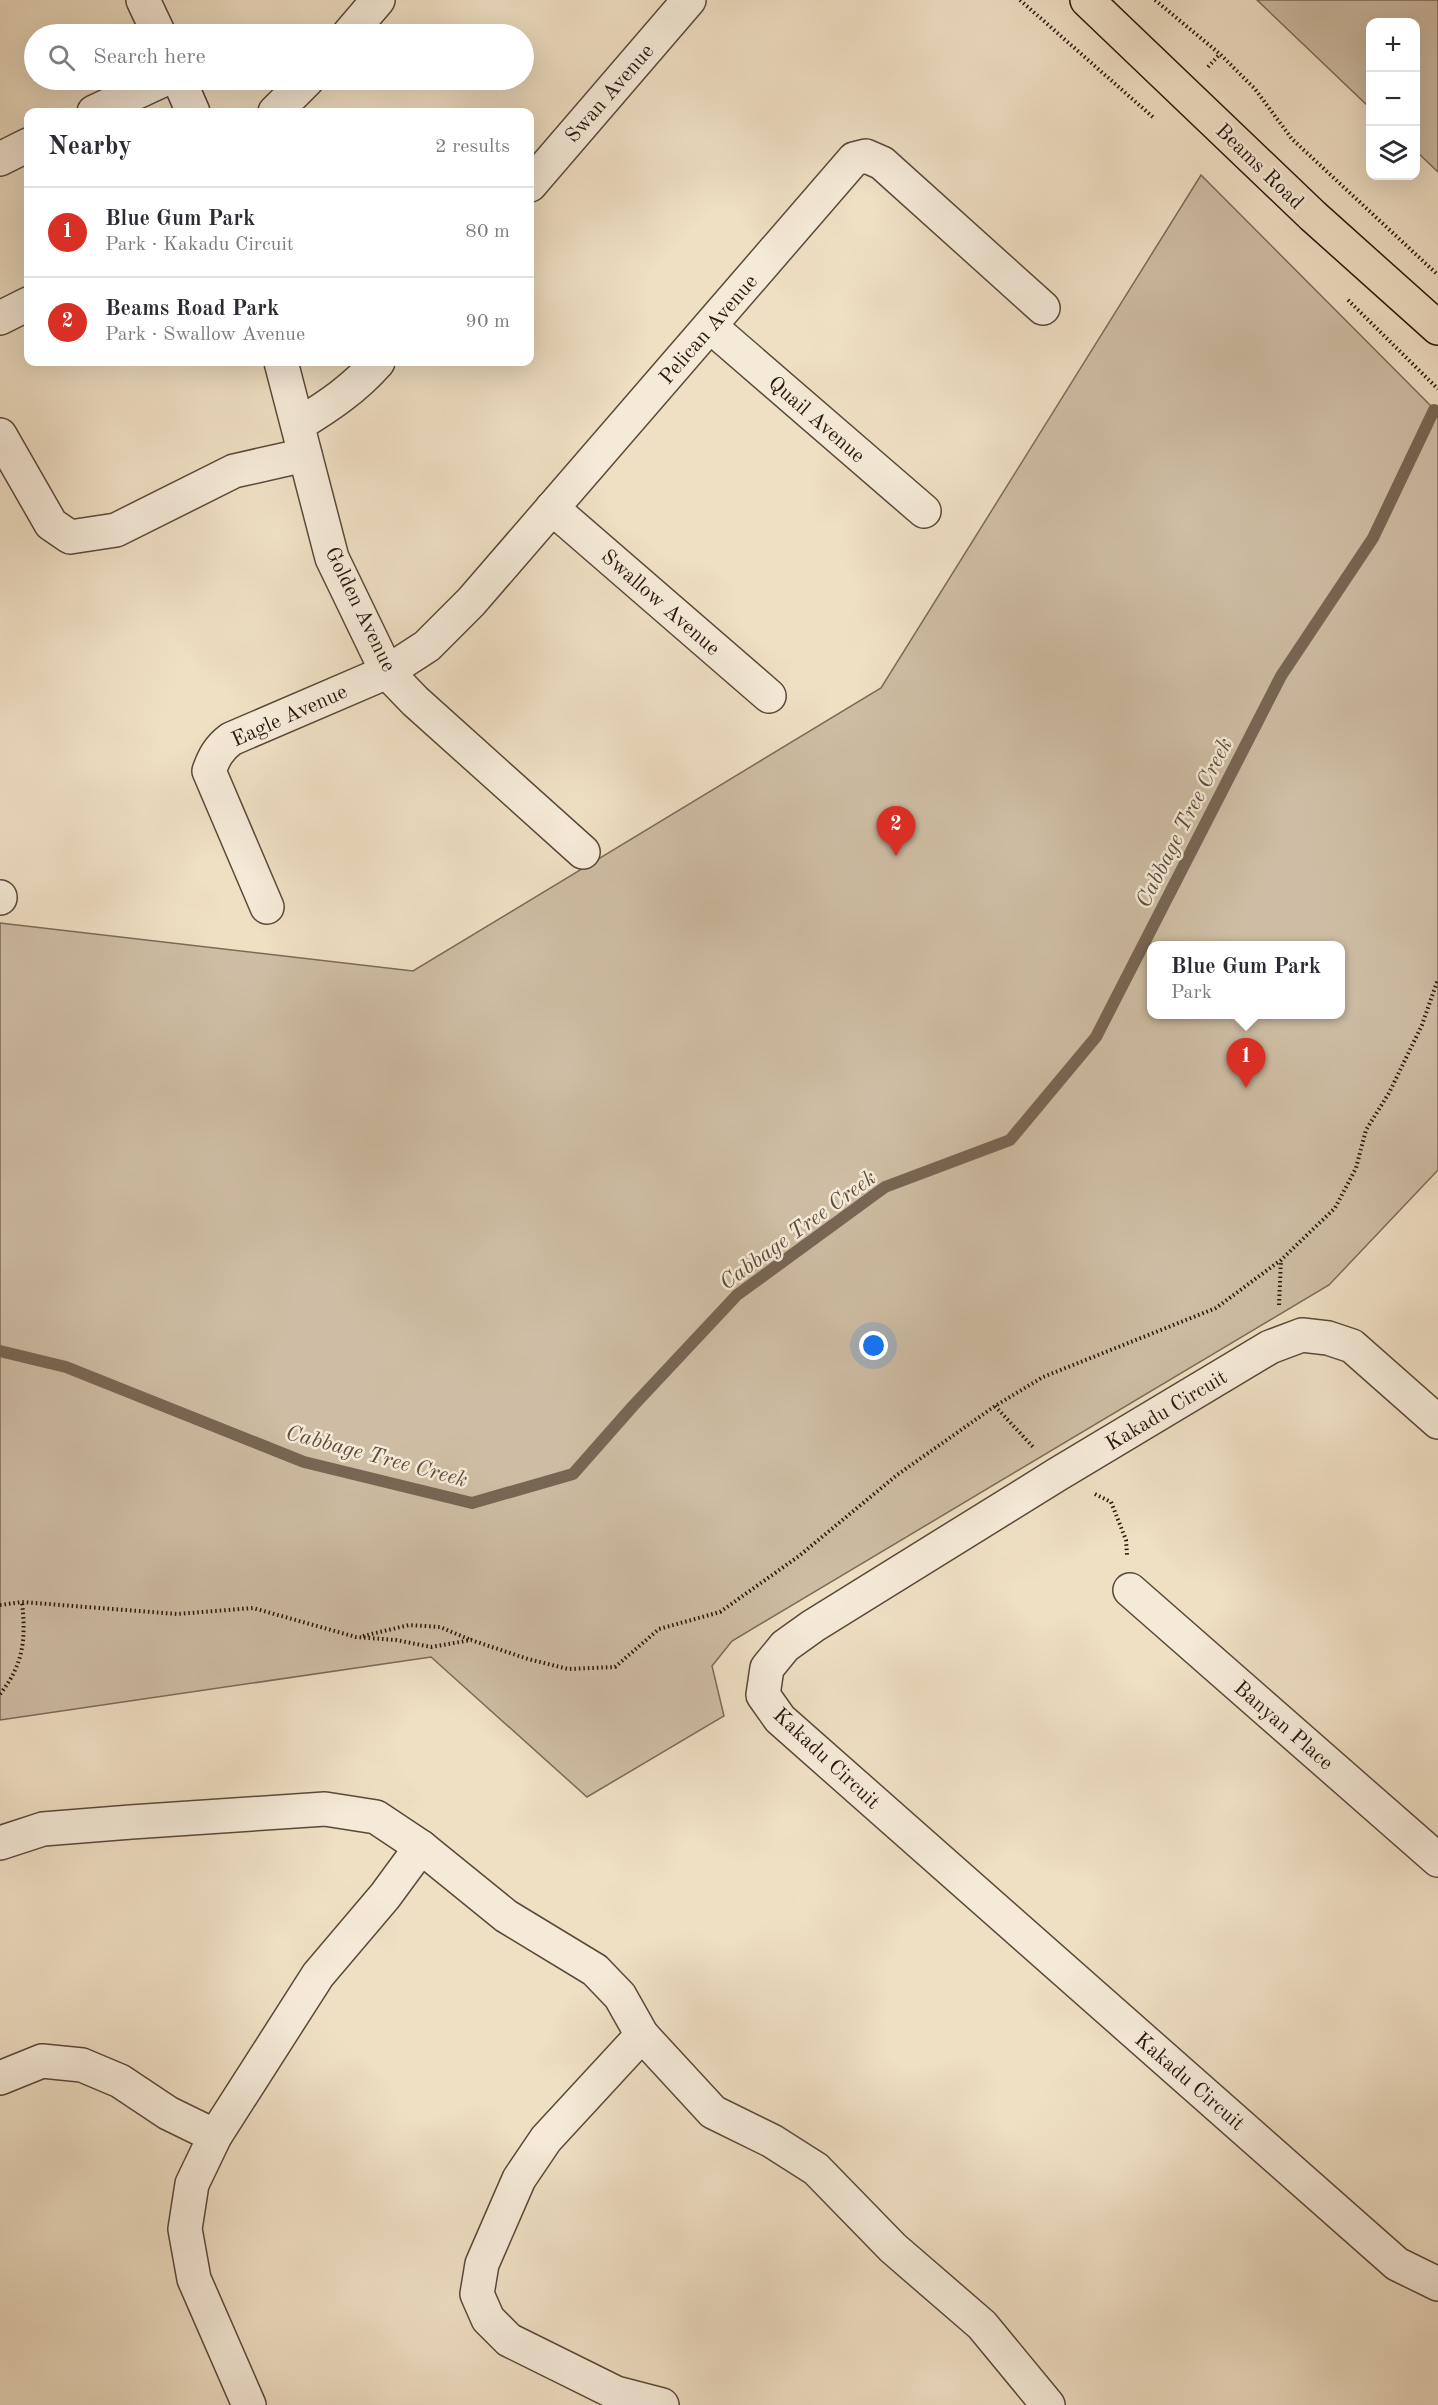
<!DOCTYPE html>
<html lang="en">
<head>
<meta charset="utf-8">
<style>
  :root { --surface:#fff; --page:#f7f7f7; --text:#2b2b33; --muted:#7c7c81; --line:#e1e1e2; --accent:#d93025 }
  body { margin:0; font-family:"Old Standard TT",serif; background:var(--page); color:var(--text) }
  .controls { position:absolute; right:18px; top:18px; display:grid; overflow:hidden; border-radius:12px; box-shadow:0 6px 24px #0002 }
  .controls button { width:54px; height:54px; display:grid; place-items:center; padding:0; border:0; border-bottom:2px solid var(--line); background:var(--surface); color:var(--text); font:30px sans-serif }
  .you { position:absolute; left:874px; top:1346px; width:21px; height:21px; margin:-15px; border:4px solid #fff; border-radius:50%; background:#1a73e8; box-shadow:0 0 0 9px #1a73e833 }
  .badge { display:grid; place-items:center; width:39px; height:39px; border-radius:50%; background:var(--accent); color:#fff; font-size:20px; font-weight:700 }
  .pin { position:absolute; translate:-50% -50px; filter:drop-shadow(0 2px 3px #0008) }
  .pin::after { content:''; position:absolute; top:32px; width:21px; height:18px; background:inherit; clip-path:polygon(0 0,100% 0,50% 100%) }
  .popup { position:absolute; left:1147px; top:941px; width:198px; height:78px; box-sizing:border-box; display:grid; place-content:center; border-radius:12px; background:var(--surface); filter:drop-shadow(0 2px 4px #0005); font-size:20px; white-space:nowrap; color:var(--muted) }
  .popup b { font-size:22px; color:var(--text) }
  .popup::after { content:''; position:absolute; left:50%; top:100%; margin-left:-12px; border:12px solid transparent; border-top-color:var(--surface) }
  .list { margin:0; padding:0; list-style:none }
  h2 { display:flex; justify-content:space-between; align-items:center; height:78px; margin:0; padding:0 24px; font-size:26px }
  h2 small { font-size:20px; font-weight:400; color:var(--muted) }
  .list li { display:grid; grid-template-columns:39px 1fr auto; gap:18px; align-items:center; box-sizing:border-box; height:90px; padding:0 24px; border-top:2px solid var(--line) }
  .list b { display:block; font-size:22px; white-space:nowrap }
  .list p { margin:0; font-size:20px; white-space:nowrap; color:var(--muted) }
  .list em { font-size:20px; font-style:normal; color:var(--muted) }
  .icon { flex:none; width:33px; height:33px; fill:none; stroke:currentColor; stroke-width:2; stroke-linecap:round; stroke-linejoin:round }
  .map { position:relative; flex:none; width:1438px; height:2405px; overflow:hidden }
  .search { position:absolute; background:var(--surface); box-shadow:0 6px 24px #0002; left:24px; top:24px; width:510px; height:66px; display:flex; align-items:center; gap:15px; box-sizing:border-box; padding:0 21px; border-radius:33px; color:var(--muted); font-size:22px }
  .panel { position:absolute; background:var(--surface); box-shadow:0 6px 24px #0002; left:24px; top:108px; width:510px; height:258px; border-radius:12px }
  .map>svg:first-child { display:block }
  .green { fill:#cebda4; stroke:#7c6a58; stroke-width:1.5; fill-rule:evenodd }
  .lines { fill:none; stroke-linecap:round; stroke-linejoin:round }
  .stream { stroke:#786654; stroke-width:12 }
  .minor-casing { stroke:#5b4839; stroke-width:36 }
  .major-casing { stroke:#2a160b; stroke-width:36 }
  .path { stroke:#2a160b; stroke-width:4; stroke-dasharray:1.5 3; stroke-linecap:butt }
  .minor { stroke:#f5ead8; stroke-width:33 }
  .major { stroke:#efdfc3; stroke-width:33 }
  .labels { text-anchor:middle; stroke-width:5; stroke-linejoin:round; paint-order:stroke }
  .street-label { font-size:21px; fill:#2a160b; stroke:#f5ead8 }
  .water-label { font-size:22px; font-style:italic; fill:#5e4b3b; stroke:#f5ead8 }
</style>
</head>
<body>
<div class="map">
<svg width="1438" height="2405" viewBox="0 0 1438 2405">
  <rect width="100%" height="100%" fill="#efdfc3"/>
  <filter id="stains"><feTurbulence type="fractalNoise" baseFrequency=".00333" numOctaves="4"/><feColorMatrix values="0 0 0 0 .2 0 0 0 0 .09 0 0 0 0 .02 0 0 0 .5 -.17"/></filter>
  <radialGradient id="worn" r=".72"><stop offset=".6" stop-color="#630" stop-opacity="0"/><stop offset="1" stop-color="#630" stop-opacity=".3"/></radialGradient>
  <g class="green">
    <polygon points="1257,0 1438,0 1438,172 1416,151 1416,22 1370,22 1370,108"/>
    <path d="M1201 175 1438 413V1170L1329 1285 732 1641 712 1666 724 1716 587 1797 431 1657 0 1720V923L413 971 881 688ZM1152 946H1340V1014H1152Z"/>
  </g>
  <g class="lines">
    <polyline class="stream" points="0,1351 66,1367 304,1462 472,1503 573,1474 633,1406 737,1295 885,1187 1010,1140 1096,1037 1281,676 1373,538 1434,410"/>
    <g class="minor-casing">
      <g id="minor">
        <polyline points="143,0 159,34"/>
        <polyline points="349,34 378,0"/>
        <polyline points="179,80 193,112"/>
        <polyline points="94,112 163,80"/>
        <polyline points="275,112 307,80"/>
        <polyline points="0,159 28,145"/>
        <polyline points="530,185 689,0"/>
        <polyline points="0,318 28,304"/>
        <polyline points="710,326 924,511"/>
        <polyline points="281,362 332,558 387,672 415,701 583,852"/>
        <path d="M299 424C329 406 355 388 378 362"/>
        <polyline points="0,435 51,524 70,537 116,530 234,471 305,455"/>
        <polyline points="552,508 769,696"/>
        <polyline points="0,897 0,898"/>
        <path d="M267 907 209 771C214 757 219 748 231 739L387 672 427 646 471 602 854 159 866 156 882 163 1043 308"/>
        <polyline points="1438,1422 1352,1346 1328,1338 1302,1335 1270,1347 1058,1474 813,1626 785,1646 767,1668 763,1695 780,1719 1397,2264 1438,2284"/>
        <polyline points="1130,1590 1438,1860"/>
        <polyline points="0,1843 43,1829 131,1822 325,1809 376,1817 421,1847 506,1916 595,1970 620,1996 642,2035 713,2112 772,2141 816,2169 893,2248 982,2325 1048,2405"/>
        <polyline points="642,2035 546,2139 519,2179 482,2264 477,2294 488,2319 509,2340 616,2393 662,2405"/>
        <polyline points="0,2078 42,2061 82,2065 120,2081 168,2113 215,2136"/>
        <polyline points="249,2405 194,2279 185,2229 192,2184 215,2136 318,1975 385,1896 421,1847"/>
      </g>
    </g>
    <g class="major-casing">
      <polyline id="major" points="1087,0 1313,216 1438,328"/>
    </g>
    <g class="path">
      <polyline points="1020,0 1155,119"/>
      <polyline points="1155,0 1220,54 1255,89 1292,139 1438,275"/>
      <polyline points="1208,67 1220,54"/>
      <polyline points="1348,300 1438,389"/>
      <polyline points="1279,1305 1281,1260"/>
      <polyline points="995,1406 1033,1447"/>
      <polyline points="1095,1494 1111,1502 1126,1540 1127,1555"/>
      <polyline points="0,1605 22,1602 177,1614 253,1608 356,1637 396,1640 431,1647 471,1640 528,1659 568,1669 615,1667 659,1629 720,1612 799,1556 897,1475 995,1406 1043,1377 1216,1308 1281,1260 1335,1208 1356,1168 1366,1130 1389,1093 1422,1025 1438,979"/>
      <polyline points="363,1636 409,1625 440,1627 471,1640"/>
      <path d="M0 1694C24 1664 26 1638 22 1602"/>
    </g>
    <use href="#minor" class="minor"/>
    <use href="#major" class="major"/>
  </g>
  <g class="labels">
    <g class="street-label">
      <text transform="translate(609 93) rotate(-49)" y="7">Swan Avenue</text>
      <text transform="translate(1260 166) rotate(44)" y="7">Beams Road</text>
      <text transform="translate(708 329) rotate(-49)" y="7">Pelican Avenue</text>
      <text transform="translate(817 419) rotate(41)" y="7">Quail Avenue</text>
      <text transform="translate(661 602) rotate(41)" y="7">Swallow Avenue</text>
      <text transform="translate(361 609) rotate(64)" y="7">Golden Avenue</text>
      <text transform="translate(289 715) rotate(-24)" y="7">Eagle Avenue</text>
      <text transform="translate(1166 1410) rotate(-31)" y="7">Kakadu Circuit</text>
      <text transform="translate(1284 1725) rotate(41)" y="7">Banyan Place</text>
      <text transform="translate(827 1758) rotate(43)" y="7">Kakadu Circuit</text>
      <text transform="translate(1190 2081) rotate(41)" y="7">Kakadu Circuit</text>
    </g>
    <g class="water-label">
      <text transform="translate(1183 822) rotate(-63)" y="8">Cabbage Tree Creek</text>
      <text transform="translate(797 1229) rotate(-36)" y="8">Cabbage Tree Creek</text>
      <text transform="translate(377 1455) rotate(15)" y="8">Cabbage Tree Creek</text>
    </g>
  </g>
  <rect width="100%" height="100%" filter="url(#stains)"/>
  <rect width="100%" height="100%" fill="url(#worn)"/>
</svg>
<div class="controls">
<button>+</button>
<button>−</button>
<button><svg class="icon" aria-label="layers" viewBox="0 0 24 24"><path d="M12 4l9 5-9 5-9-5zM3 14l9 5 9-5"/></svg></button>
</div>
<div class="you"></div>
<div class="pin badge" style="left:1246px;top:1088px">1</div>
<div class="popup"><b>Blue Gum Park</b>Park</div>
<div class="pin badge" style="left:896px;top:856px">2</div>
<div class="search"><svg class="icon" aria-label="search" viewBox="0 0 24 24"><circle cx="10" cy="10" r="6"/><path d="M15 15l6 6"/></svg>Search here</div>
<section class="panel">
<h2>Nearby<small>2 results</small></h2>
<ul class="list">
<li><span class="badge">1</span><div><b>Blue Gum Park</b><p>Park · Kakadu Circuit</p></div><em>80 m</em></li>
<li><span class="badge">2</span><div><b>Beams Road Park</b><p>Park · Swallow Avenue</p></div><em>90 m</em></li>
</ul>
</section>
</div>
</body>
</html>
